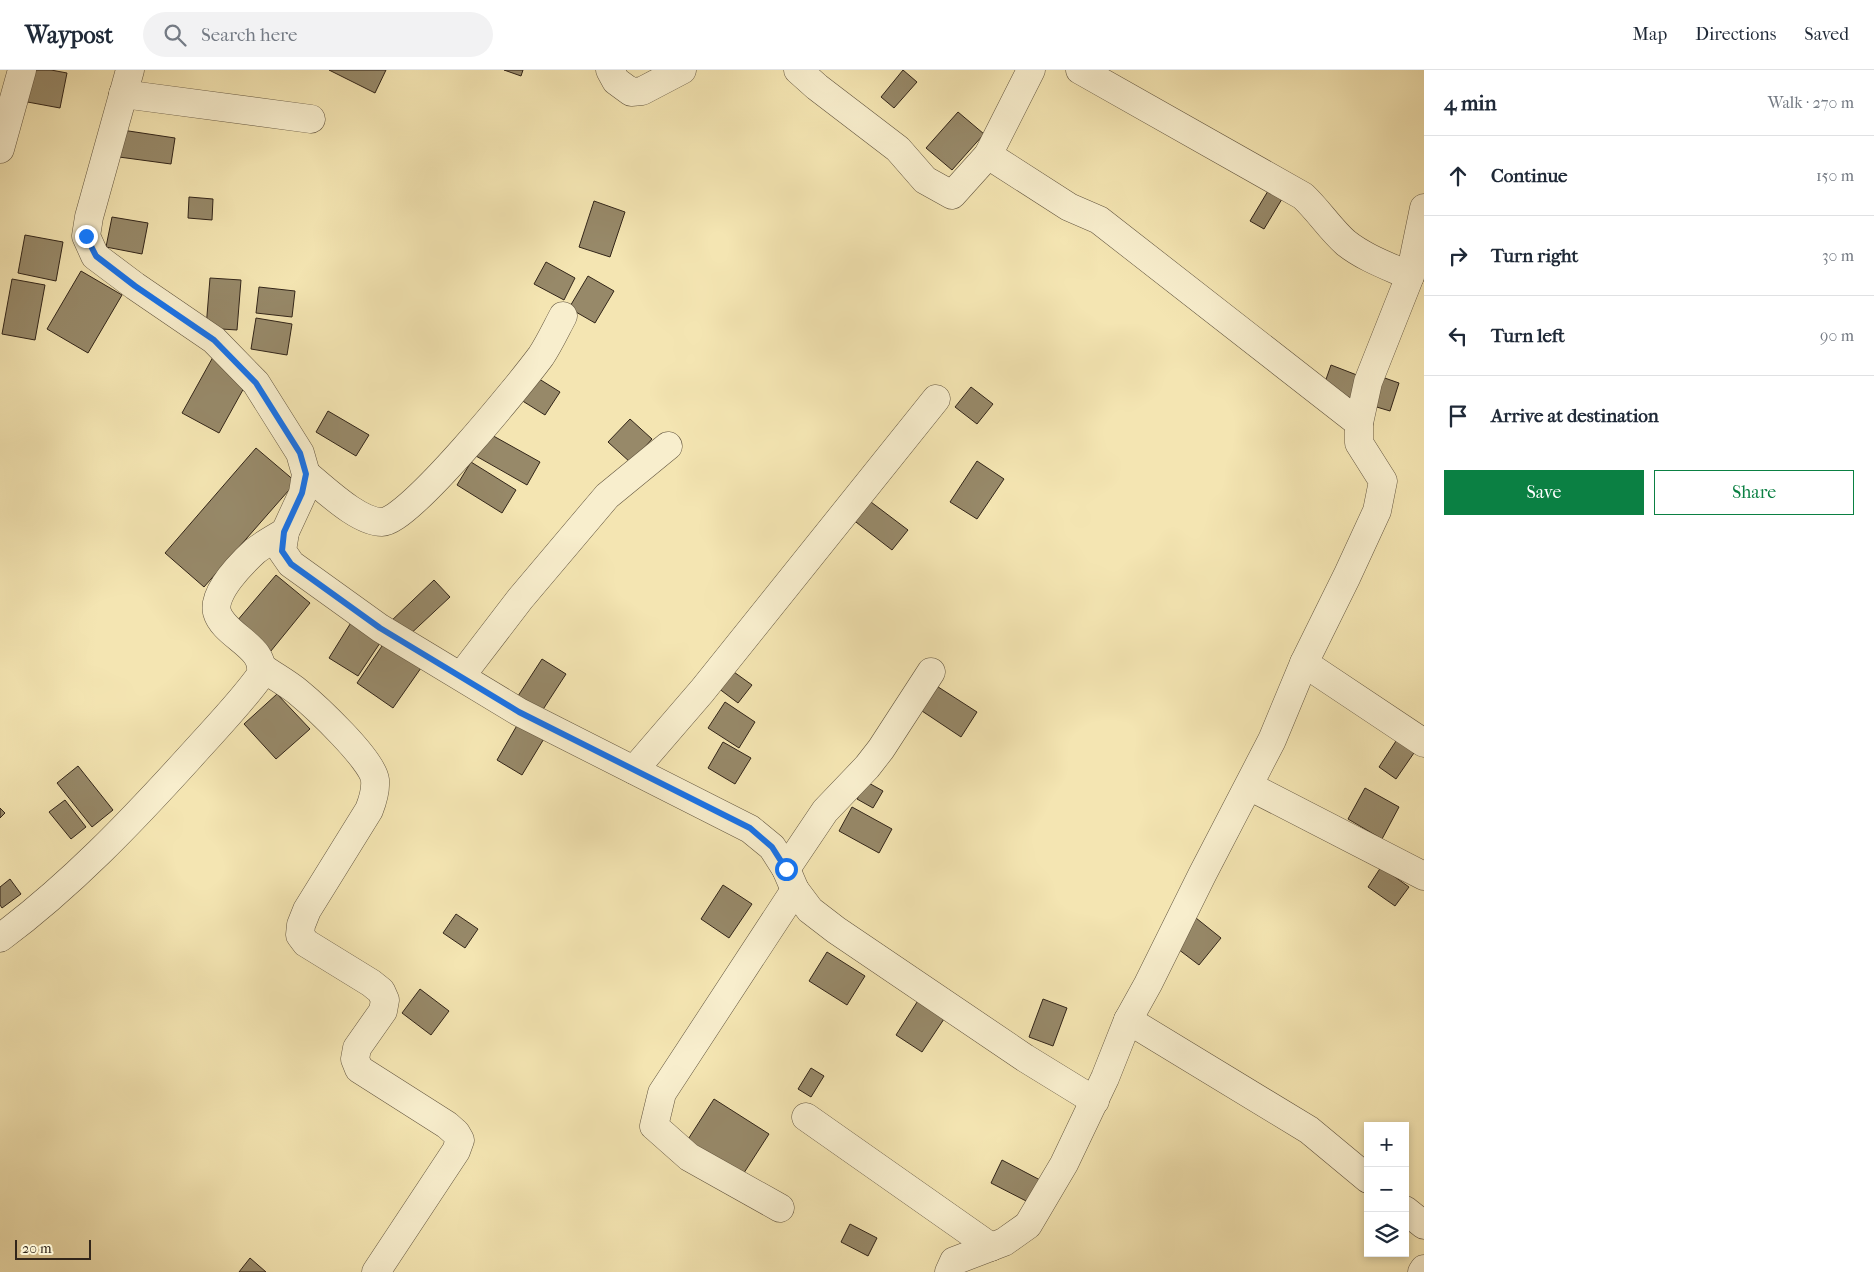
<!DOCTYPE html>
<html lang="en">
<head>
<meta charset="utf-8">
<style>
  :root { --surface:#fff; --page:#f2f2f3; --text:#1f2937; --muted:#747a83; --line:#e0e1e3; --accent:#0b8043 }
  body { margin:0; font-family:"IM FELL French Canon",serif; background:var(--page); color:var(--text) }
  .controls { position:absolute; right:15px; bottom:15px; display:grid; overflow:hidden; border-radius:0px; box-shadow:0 2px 8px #0003 }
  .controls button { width:45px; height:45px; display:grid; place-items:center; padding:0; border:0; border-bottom:1px solid var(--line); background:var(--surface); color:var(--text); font:25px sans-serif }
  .scale { position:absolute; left:15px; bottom:12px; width:76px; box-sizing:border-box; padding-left:5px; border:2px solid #322519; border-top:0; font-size:14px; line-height:18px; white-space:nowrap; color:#322519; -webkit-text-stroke:4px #f8eecd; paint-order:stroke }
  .stop { position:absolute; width:15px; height:15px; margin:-11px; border:4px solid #1a73e8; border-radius:50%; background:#fff }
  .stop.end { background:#1a73e8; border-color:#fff; box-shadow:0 1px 5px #0008 }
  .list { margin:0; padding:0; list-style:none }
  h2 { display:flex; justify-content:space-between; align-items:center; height:65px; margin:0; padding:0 20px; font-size:21px }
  h2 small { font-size:16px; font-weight:400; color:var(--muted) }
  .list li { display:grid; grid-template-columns:32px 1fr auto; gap:15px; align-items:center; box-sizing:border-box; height:80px; padding:0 20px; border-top:1px solid var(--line) }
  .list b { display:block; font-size:19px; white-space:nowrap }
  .list em { font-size:16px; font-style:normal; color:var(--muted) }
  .actions { display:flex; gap:10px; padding:15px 20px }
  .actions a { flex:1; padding:11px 0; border:1px solid var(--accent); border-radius:0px; text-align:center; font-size:18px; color:var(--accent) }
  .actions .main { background:var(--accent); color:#fff }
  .icon { flex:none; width:28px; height:28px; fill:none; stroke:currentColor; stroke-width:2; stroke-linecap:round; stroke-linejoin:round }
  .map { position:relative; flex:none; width:1424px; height:1202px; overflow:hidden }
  header { display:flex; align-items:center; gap:30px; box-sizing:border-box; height:70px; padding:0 25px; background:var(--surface); border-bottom:1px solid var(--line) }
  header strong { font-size:24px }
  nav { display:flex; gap:28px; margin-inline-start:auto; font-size:18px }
  .search { width:350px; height:45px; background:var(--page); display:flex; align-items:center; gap:12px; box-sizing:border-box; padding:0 18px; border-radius:28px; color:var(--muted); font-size:19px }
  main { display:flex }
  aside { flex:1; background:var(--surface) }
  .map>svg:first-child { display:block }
  .building { fill:#978969; stroke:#322519 }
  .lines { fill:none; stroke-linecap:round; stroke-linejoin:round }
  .minor-casing { stroke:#62553f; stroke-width:29 }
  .minor { stroke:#f8eecd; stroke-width:28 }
  .route { stroke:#1a73e8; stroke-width:6 }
</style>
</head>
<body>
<header>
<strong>Waypost</strong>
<div class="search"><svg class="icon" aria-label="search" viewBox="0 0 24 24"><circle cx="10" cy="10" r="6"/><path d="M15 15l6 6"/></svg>Search here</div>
<nav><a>Map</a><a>Directions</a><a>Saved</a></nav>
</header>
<main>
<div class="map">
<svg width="1424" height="1202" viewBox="0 0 1424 1202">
  <rect width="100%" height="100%" fill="#f4e5b2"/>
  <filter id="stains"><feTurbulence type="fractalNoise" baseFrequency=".004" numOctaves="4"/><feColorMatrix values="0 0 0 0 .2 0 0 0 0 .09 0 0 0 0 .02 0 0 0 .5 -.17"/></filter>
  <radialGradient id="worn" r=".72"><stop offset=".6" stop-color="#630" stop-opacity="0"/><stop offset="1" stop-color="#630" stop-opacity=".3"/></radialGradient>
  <g class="building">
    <polygon points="28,0 51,0 67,3 60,38 22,31"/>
    <polygon points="329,0 386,0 375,23"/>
    <polygon points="504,0 523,0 521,6"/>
    <polygon points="903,0 917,12 894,38 881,27"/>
    <polygon points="958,42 984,64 952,100 926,78"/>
    <polygon points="122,60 175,68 171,94 119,87"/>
    <polygon points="1268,121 1282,129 1264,159 1250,151"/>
    <polygon points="189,127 213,129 212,150 188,148"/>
    <polygon points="594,131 625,142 610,187 579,177"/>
    <polygon points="112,147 148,153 142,184 106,177"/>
    <polygon points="25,165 63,172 56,211 18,203"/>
    <polygon points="546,192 575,208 564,230 534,214"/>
    <polygon points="81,201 122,225 88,283 47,259"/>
    <polygon points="588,206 614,221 595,253 569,238"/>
    <polygon points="210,208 241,210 237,260 206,258"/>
    <polygon points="12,209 45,215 35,270 2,264"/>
    <polygon points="259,217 295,221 292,247 256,243"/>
    <polygon points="256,248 292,254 287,285 251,279"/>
    <polygon points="213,287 250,307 219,363 182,343"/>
    <polygon points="1331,295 1362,307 1354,329 1323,318"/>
    <polygon points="1379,306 1399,313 1390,341 1370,335"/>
    <polygon points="536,307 560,322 545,345 521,330"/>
    <polygon points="971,317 993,334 977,354 955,337"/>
    <polygon points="328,341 369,365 356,386 316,362"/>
    <polygon points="630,349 652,369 631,393 608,372"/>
    <polygon points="488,363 540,392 527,415 476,386"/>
    <polygon points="256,378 296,412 204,517 165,483"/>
    <polygon points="977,391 1004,409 977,449 950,432"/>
    <polygon points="471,392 516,420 502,443 457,415"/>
    <polygon points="867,429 908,460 892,480 852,449"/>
    <polygon points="276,505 310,533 266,587 231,558"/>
    <polygon points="434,510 450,527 405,569 389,553"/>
    <polygon points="352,551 382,570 358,606 329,588"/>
    <polygon points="384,573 421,598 393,638 357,613"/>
    <polygon points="542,589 566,604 542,641 518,626"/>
    <polygon points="727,597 752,615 738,633 714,615"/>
    <polygon points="932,613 977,642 961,667 916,637"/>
    <polygon points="277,624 310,659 276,689 244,654"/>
    <polygon points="725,632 755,652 739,678 708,658"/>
    <polygon points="519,652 545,667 522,705 497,690"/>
    <polygon points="1398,668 1416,680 1396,709 1379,697"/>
    <polygon points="723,672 751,688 735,714 708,698"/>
    <polygon points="78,696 113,740 92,757 57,713"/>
    <polygon points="867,712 883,721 873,738 857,729"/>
    <polygon points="1365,718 1399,737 1382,769 1348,749"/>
    <polygon points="65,730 86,757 71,769 49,742"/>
    <polygon points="852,737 892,759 879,783 839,761"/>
    <polygon points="0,738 5,743 0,748"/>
    <polygon points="1381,797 1409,817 1395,836 1368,817"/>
    <polygon points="10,809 21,824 2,838 0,835 0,817"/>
    <polygon points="723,815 752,834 729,868 701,849"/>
    <polygon points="456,844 478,859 465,878 443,863"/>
    <polygon points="1196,848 1221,868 1199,895 1174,876"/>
    <polygon points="827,882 865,906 847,935 809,911"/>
    <polygon points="420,919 449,941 431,965 402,943"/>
    <polygon points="919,929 946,946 922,982 896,965"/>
    <polygon points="1043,929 1067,938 1053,976 1029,967"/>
    <polygon points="811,998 824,1006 811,1027 798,1019"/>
    <polygon points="714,1029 769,1064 740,1109 685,1074"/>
    <polygon points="1002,1090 1042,1111 1030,1133 991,1113"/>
    <polygon points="850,1154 877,1168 868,1186 841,1172"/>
    <polygon points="250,1188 266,1202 239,1202"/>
  </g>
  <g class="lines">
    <g class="minor-casing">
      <g id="minor">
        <polyline points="130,0 89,147 86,166 95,186 135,216 214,270 256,313 300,383 306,404 303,423 285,462 282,481 291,494 380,558 519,642 750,759 772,777 786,799 795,820 810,840 836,860 1025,988 1095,1031"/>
        <polyline points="610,0 616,11 631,22 642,21 682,0"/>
        <polyline points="798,0 817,17 898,79 925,110 952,125 988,85 1031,0"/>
        <path d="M1080 0 1303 126C1319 141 1330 159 1346 173 1365 188 1388 196 1410 206"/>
        <polyline points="123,24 311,49"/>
        <polyline points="0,79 22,0"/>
        <polyline points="988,85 1069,137 1099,150 1359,353"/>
        <path d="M306 404C325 419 358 452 382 452 408 453 521 313 541 286 549 274 556 259 563 246"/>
        <polyline points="1304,593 1424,673"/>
        <path d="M263 598C274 606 287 613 298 622 315 636 373 690 375 710 376 721 373 730 369 740L307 840 301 855 300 865 306 873 371 913 381 921 385 930 383 941 357 978 355 989 359 999 447 1055 456 1063 460 1070 456 1081 376 1202"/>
        <polyline points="461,606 520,529 607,426 668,376"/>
        <polyline points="634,700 702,621 936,329"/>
        <polyline points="1249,716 1424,806"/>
        <polyline points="786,799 825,741 867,697 881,679 931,602"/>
        <path d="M0 868C71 815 131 752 190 687 214 660 239 635 260 606 269 577 224 567 217 542 212 523 242 493 255 481 264 474 275 468 285 462"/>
        <polyline points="1128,950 1309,1060 1368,1109"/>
        <polyline points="806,1047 991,1177"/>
        <polyline points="780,1138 689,1087 654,1056 662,1023 795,820"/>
        <polyline points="1405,1140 1424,1155"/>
        <polyline points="949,1202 954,1191 1004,1172 1028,1155 1064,1094 1105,1008 1128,950 1148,914 1202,805 1272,670 1304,593 1347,506 1377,441 1383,411 1359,373 1359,353 1368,312 1410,206 1424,138"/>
        <polyline points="1422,1202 1424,1199"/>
      </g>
    </g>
    <use href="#minor" class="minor"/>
  </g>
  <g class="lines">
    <polyline class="route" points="86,166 96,186 135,216 214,270 256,313 300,383 306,404 302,423 284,462 282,481 291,494 380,558 519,642 750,758 772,777 786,799"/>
  </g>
  <rect width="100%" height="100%" filter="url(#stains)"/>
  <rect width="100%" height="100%" fill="url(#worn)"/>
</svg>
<div class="controls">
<button>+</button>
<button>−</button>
<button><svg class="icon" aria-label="layers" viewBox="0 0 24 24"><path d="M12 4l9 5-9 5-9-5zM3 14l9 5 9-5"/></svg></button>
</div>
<div class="scale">20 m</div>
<div class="stop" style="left:786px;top:799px"></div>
<div class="stop end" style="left:86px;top:166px"></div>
</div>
<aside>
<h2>4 min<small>Walk · 270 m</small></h2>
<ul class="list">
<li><svg class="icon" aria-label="ahead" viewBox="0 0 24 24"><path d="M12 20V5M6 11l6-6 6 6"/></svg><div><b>Continue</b></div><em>150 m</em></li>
<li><svg class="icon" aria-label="right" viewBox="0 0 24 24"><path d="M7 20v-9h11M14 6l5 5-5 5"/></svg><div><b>Turn right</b></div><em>30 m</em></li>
<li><svg class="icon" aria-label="left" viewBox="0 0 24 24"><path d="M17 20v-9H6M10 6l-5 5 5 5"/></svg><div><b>Turn left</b></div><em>90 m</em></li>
<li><svg class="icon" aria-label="arrive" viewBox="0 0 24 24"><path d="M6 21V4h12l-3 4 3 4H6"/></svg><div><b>Arrive at destination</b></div></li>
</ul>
<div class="actions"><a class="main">Save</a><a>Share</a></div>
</aside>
</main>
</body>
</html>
